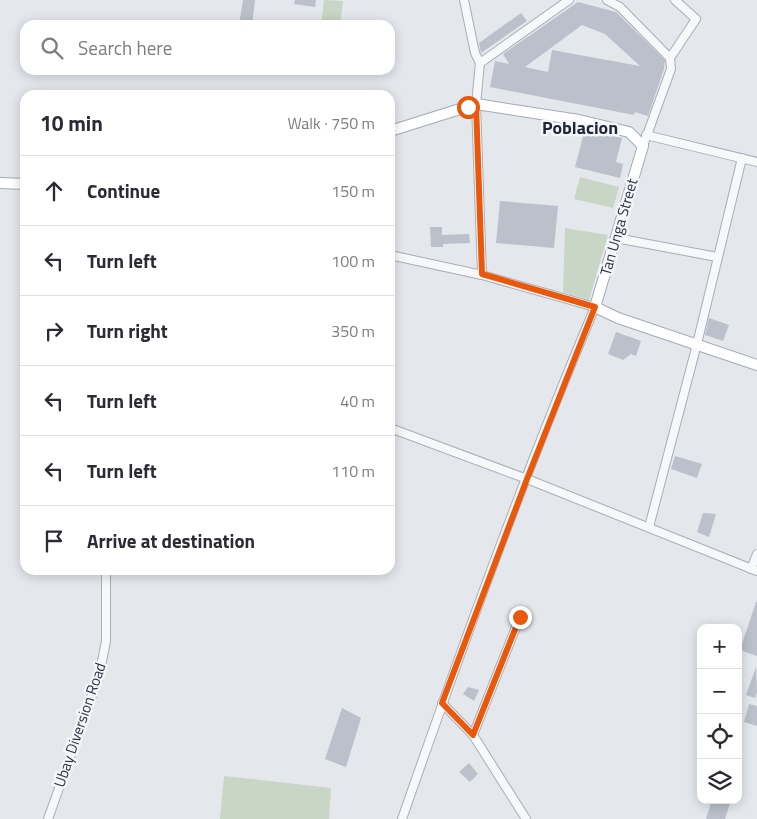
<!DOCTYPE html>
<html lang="en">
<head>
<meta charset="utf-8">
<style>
  :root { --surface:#fff; --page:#f7f7f7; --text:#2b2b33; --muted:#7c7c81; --line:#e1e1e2 }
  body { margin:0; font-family:"Titillium Web",sans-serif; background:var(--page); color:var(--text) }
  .controls { position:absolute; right:15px; bottom:15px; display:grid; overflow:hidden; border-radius:10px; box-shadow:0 2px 12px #0003 }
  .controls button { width:45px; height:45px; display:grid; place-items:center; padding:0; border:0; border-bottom:1px solid var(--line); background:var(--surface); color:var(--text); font:25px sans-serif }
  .stop { position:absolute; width:15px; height:15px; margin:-11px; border:4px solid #ea580c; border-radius:50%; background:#fff }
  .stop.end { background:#ea580c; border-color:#fff; box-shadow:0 1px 5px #0008 }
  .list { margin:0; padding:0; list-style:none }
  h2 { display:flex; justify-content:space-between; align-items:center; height:65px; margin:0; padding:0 20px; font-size:21px }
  h2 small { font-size:16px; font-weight:400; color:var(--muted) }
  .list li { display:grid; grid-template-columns:32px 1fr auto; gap:15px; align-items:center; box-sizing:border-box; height:70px; padding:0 20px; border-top:1px solid var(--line) }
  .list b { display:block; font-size:19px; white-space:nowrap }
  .list em { font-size:16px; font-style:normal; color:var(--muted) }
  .icon { flex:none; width:28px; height:28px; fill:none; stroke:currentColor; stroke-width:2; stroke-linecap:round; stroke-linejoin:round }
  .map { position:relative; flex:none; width:757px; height:819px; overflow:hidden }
  .search { position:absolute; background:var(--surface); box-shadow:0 2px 12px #0003; left:20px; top:20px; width:375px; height:55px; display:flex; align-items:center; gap:12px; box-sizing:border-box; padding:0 18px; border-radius:15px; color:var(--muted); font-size:19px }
  .panel { position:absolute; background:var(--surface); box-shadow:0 2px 12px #0003; left:20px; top:90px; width:375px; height:485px; border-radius:15px }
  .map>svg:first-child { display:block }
  .green { fill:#c9d6c5 }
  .building { fill:#bbc0ca; fill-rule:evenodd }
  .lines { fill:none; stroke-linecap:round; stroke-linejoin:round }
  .minor-casing { stroke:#a9aeb7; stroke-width:10 }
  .major-casing { stroke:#a3abb8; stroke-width:12 }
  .minor { stroke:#f7f8fa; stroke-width:8 }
  .major { stroke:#fff; stroke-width:10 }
  .route { stroke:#ea580c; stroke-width:6 }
  .labels { text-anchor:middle; stroke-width:5; stroke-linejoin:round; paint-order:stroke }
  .street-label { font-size:15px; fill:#2b3445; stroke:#f4f6f9 }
  .quarter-label { font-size:18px; font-weight:bold; fill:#1d2536; stroke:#f4f6f9 }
</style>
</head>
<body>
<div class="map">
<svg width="757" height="819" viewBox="0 0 757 819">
  <rect width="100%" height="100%" fill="#e4e7ec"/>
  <g class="green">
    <polygon points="324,0 343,1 340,25 321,25"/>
    <polygon points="580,177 619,187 613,208 574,199"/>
    <polygon points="565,228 608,235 589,300 563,292"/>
    <polygon points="224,776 331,788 329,819 220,819"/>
  </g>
  <g class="building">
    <polygon points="243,0 255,0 252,25 239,25"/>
    <polygon points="295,0 316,0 315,7 294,4"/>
    <path d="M578 2 616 12 665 60 664 69 648 116 635 112 634 115 490 87 495 61 509 64 503 54ZM582 25 605 34 640 66 552 50 548 72 525 67Z"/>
    <polygon points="521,13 527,21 481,53 479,43"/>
    <polygon points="585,129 622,138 616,162 623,164 620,178 575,167"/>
    <polygon points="500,201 558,206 554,248 496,243"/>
    <polygon points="430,227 442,227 442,235 469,234 470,243 443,244 443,247 431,247"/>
    <polygon points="709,318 729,325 723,341 705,335"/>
    <polygon points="616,332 641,341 636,356 631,354 623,360 608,354"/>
    <polygon points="675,456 702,464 697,478 671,469"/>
    <polygon points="703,513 716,514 709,537 697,532"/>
    <polygon points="756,602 757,602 757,656 740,650"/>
    <polygon points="756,667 757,692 755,698 746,695"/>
    <polygon points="468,687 479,690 474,701 463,694"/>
    <polygon points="749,704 757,706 757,726 744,722"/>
    <polygon points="342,708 361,718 346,767 325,759"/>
    <polygon points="469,763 478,774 470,782 459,772"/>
    <polygon points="712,800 731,800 725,819 706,819"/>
  </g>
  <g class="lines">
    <g class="minor-casing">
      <g id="minor">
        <polyline points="464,0 475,53 480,63"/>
        <polyline points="607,0 620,7 670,58 671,69 643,146"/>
        <polyline points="670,58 696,19 675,0"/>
        <polyline points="646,135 757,162"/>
        <polyline points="616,238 717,257"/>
        <path d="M390 255 482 275 595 307C524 475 462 647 402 819"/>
        <polyline points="482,275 476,104 480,63 569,0"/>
        <polyline points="390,428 527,479 757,571"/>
        <polyline points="649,527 697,344 742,158"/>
        <polyline points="751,569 757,554"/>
        <polyline points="442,703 473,735 526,819"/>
        <polyline points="473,735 520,617"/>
        <polyline points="48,819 99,676 106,641 106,570"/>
      </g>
    </g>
    <g class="major-casing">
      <g id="major">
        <polyline points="390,131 476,104 579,120 629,132 643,146 595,307 618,318 757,365"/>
        <polyline points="0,183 25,184"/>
      </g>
    </g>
    <use href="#minor" class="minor"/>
    <use href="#major" class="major"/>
  </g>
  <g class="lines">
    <polyline class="route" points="468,107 476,104 482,274 595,307 527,479 442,703 473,735 520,617"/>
  </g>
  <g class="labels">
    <g class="street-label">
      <text transform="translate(619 227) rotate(-74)" y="5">Tan Unga Street</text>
      <text transform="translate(80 725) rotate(-71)" y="5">Ubay Diversion Road</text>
    </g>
    <g class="quarter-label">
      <text x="580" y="134">Poblacion</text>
    </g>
  </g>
</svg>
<div class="controls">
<button>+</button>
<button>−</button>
<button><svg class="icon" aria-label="locate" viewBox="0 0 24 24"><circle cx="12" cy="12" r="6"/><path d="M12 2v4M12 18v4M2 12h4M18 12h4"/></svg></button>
<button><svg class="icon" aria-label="layers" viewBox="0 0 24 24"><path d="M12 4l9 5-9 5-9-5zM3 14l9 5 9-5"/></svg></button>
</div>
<div class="stop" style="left:468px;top:107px"></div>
<div class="stop end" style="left:520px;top:617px"></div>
<div class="search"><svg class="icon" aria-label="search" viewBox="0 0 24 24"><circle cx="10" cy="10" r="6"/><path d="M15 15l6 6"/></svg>Search here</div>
<section class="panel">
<h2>10 min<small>Walk · 750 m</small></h2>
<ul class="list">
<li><svg class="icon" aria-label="ahead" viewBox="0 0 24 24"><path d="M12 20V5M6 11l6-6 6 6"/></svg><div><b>Continue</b></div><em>150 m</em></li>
<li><svg class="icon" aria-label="left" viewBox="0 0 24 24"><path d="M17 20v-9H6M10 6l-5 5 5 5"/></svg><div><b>Turn left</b></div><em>100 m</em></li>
<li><svg class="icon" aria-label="right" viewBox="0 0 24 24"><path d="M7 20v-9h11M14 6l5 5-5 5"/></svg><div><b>Turn right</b></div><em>350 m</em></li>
<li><svg class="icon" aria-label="left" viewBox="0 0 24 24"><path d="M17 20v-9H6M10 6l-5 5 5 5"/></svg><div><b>Turn left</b></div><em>40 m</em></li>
<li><svg class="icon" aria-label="left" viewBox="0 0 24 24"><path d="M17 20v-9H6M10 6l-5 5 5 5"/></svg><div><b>Turn left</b></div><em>110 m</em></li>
<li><svg class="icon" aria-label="arrive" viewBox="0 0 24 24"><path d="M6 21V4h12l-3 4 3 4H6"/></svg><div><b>Arrive at destination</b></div></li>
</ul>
</section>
</div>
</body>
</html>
